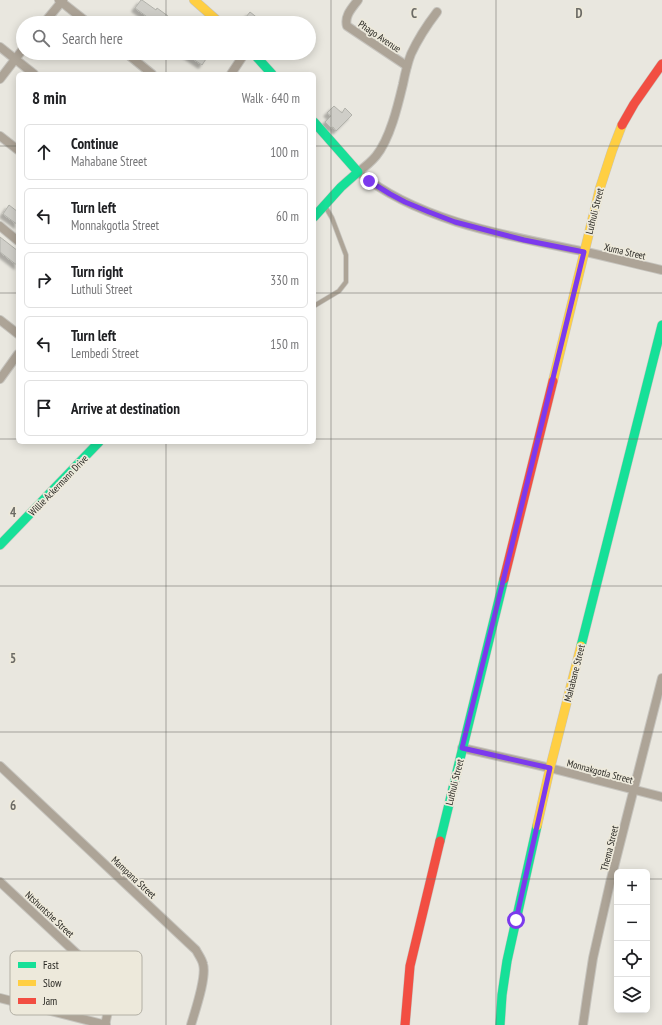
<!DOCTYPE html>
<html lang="en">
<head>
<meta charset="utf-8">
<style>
  :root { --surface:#fff; --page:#f6f6f6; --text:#202124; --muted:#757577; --line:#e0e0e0 }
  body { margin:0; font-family:"PT Sans Narrow",sans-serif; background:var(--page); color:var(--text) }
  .controls { position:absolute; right:12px; bottom:12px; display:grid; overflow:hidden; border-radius:6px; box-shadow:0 2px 10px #0003 }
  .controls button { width:36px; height:36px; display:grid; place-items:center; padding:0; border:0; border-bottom:1px solid var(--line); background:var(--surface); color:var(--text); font:20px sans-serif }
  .stop { position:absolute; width:12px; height:12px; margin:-9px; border:3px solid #7c3aed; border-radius:50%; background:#fff }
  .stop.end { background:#7c3aed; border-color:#fff; box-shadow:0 1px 4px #0008 }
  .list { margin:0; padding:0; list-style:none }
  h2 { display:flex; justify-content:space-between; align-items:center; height:52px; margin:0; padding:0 16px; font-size:17px }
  h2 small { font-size:13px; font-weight:400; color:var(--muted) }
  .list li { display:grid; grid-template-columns:26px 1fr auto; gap:12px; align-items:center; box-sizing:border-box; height:56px; margin:0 8px 8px; padding:0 8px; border:1px solid var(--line); border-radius:6px }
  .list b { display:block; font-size:15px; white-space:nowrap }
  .list p { margin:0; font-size:13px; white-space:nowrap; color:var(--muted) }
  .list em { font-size:13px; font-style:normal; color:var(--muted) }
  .icon { flex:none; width:22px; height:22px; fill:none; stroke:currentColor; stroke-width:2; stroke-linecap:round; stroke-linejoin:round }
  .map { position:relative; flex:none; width:662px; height:1025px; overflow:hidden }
  .search { position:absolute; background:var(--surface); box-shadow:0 2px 10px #0003; left:16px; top:16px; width:300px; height:44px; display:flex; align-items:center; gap:10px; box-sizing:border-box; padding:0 14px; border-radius:22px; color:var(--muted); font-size:15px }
  .panel { position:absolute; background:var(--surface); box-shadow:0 2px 10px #0003; left:16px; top:72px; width:300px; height:372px; border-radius:6px }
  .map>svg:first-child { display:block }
  .building { fill:#cfcec8; stroke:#b2b2ab; filter:url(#shadow) }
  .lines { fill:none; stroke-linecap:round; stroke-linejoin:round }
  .lane-casing { stroke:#c6c4be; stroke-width:5.5 }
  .street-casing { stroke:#c6c4be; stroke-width:10 }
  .fast-casing { stroke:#c6c4be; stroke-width:10 }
  .slow-casing { stroke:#c6c4be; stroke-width:10 }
  .jam-casing { stroke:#c6c4be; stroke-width:10 }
  .lane { stroke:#ada497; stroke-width:4 }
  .street { stroke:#ada497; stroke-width:8 }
  .fast { stroke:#16e098; stroke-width:9 }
  .slow { stroke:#ffcf43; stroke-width:9 }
  .jam { stroke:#f24e42; stroke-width:9 }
  .route { stroke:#7c3aed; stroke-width:5 }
  .grid { fill:none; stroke:#6c6b65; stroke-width:1; stroke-opacity:0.55 }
  .labels { text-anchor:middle; stroke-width:3.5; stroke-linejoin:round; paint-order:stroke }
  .street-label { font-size:10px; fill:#292823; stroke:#ede9db }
  .key { fill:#ede9db; stroke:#b2afa4; stroke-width:1 }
  .key-label { font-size:11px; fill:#292823 }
  .grid-label { font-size:13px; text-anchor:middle; font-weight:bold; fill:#6c6b65; stroke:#ede9db; stroke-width:3.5; stroke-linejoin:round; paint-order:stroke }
</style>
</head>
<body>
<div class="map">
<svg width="662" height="1025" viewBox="0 0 662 1025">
  <defs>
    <filter id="shadow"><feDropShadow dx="-3.5" dy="3.5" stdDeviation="1" flood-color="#0004"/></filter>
  </defs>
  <rect width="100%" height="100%" fill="#e9e7df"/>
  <g class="building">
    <polygon points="141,0 142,0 156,10 157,8 168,16 162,23 154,23 149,20 150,19 135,8"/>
    <polygon points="250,12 264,23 241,23"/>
    <polygon points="184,53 204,53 208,56 202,65"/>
    <polygon points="334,106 342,113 345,108 352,115 336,131 333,127 331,128 325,122 331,116 327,113"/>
    <polygon points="9,205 18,212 18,225 3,214"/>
    <polygon points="0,237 18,251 18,266 0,252"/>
  </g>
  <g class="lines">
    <g class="lane-casing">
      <polyline id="lane" points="314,306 339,291 346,282 346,255 332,218 325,206"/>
    </g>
    <g class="street-casing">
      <g id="street">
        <polyline points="59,0 88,23"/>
        <path d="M358 0C352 8 344 16 347 26L407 66"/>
        <path d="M437 12C427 25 418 39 411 54 407 64 405 74 403 84 398 105 390 139 376 156 371 162 365 167 358 172 418 221 507 236 582 251 609 257 635 264 662 270"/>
        <polyline points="44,23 63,0"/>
        <polyline points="0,47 34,74"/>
        <polyline points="126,53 152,74"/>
        <polyline points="231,74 245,53"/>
        <polyline points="0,79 23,49"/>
        <polyline points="0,136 18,150"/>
        <polyline points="0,226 18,241"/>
        <polyline points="0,320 18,334"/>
        <polyline points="0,379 18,354"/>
        <polyline points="462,748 550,768 662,797"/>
        <path d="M0 766 196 950C198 954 202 959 203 964 207 977 195 1011 191 1025"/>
        <polyline points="0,882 90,966 104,982 109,992 110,1002 105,1025"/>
        <polyline points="0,998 106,1025"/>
        <polyline points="583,1025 587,997 593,958 610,883 662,678"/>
      </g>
    </g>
    <g class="fast-casing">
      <g id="fast">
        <polyline points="253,53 272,74"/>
        <polyline points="314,122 358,172 341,187 314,217"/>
        <polyline points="0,545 99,442"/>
        <polyline points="581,646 662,325"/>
        <polyline points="440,841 504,579"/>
        <polyline points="500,1025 502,995 507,961 537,826"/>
      </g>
    </g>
    <g class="slow-casing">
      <g id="slow">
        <polyline points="194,0 220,23"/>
        <polyline points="553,381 600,188 612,151 622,125"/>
        <polyline points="537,826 550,768 581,646"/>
      </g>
    </g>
    <g class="jam-casing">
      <g id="jam">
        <polyline points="622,125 634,104 662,64"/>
        <polyline points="504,579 553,381"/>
        <polyline points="405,1025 410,966 440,841"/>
      </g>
    </g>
    <use href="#lane" class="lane"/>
    <use href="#street" class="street"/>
    <use href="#fast" class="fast"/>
    <use href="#slow" class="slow"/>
    <use href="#jam" class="jam"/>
  </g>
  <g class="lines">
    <polyline class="route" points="369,181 390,194 405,202 429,212 455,222 524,240 584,252 462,748 550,768 516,920"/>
  </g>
  <path class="grid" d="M166 0V23M331 0V1025M496 0V1025M166 53V74M0 146H18M314 146H662M0 293H18M314 293H662M0 439H18M314 439H662M166 442V1025M0 586H662M0 732H662M0 879H617M647 879H662"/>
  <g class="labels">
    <g class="street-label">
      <text transform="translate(380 36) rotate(34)" y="4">Phago Avenue</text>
      <text transform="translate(594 211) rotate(-76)" y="4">Luthuli Street</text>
      <text transform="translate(625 251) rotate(13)" y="4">Xuma Street</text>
      <text transform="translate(58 485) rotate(-46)" y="4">Willie Ackermann Drive</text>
      <text transform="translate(574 673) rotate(-76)" y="4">Mahabane Street</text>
      <text transform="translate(600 771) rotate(15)" y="4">Monnakgotla Street</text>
      <text transform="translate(454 782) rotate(-76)" y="4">Luthuli Street</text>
      <text transform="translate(609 848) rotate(-76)" y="4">Thema Street</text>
      <text transform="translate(134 877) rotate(43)" y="4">Mampana Street</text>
      <text transform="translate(50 914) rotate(43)" y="4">Ntshuntshe Street</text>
    </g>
  </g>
  <rect x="10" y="951" width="132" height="64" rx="6" class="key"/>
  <rect x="18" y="962" width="18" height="6" fill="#16e098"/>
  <rect x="18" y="980" width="18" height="6" fill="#ffcf43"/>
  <rect x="18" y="998" width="18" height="6" fill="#f24e42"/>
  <g class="key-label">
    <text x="43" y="969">Fast</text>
    <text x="43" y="987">Slow</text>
    <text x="43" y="1005">Jam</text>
  </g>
  <g class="grid-label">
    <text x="414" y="18">C</text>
    <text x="579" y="18">D</text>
    <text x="13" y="517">4</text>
    <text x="13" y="663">5</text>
    <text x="13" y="810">6</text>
  </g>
</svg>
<div class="controls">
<button>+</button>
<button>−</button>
<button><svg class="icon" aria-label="locate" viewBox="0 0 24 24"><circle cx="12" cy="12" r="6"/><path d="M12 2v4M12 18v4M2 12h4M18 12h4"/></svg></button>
<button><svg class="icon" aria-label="layers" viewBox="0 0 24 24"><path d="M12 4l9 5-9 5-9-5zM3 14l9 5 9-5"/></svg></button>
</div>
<div class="stop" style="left:516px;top:920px"></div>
<div class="stop end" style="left:369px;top:181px"></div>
<div class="search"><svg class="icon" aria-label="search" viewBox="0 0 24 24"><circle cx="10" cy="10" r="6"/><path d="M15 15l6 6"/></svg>Search here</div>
<section class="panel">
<h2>8 min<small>Walk · 640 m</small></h2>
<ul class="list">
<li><svg class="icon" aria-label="ahead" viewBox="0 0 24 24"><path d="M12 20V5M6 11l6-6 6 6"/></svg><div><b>Continue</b><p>Mahabane Street</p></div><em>100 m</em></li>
<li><svg class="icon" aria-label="left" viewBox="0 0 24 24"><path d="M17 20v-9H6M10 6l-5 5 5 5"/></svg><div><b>Turn left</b><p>Monnakgotla Street</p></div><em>60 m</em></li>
<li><svg class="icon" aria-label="right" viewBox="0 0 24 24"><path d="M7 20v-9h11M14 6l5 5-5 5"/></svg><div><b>Turn right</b><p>Luthuli Street</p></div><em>330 m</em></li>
<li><svg class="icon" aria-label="left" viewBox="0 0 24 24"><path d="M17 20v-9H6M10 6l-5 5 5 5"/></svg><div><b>Turn left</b><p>Lembedi Street</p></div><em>150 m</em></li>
<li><svg class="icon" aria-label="arrive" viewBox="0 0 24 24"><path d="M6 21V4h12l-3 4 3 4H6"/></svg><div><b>Arrive at destination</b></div></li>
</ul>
</section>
</div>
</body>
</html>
